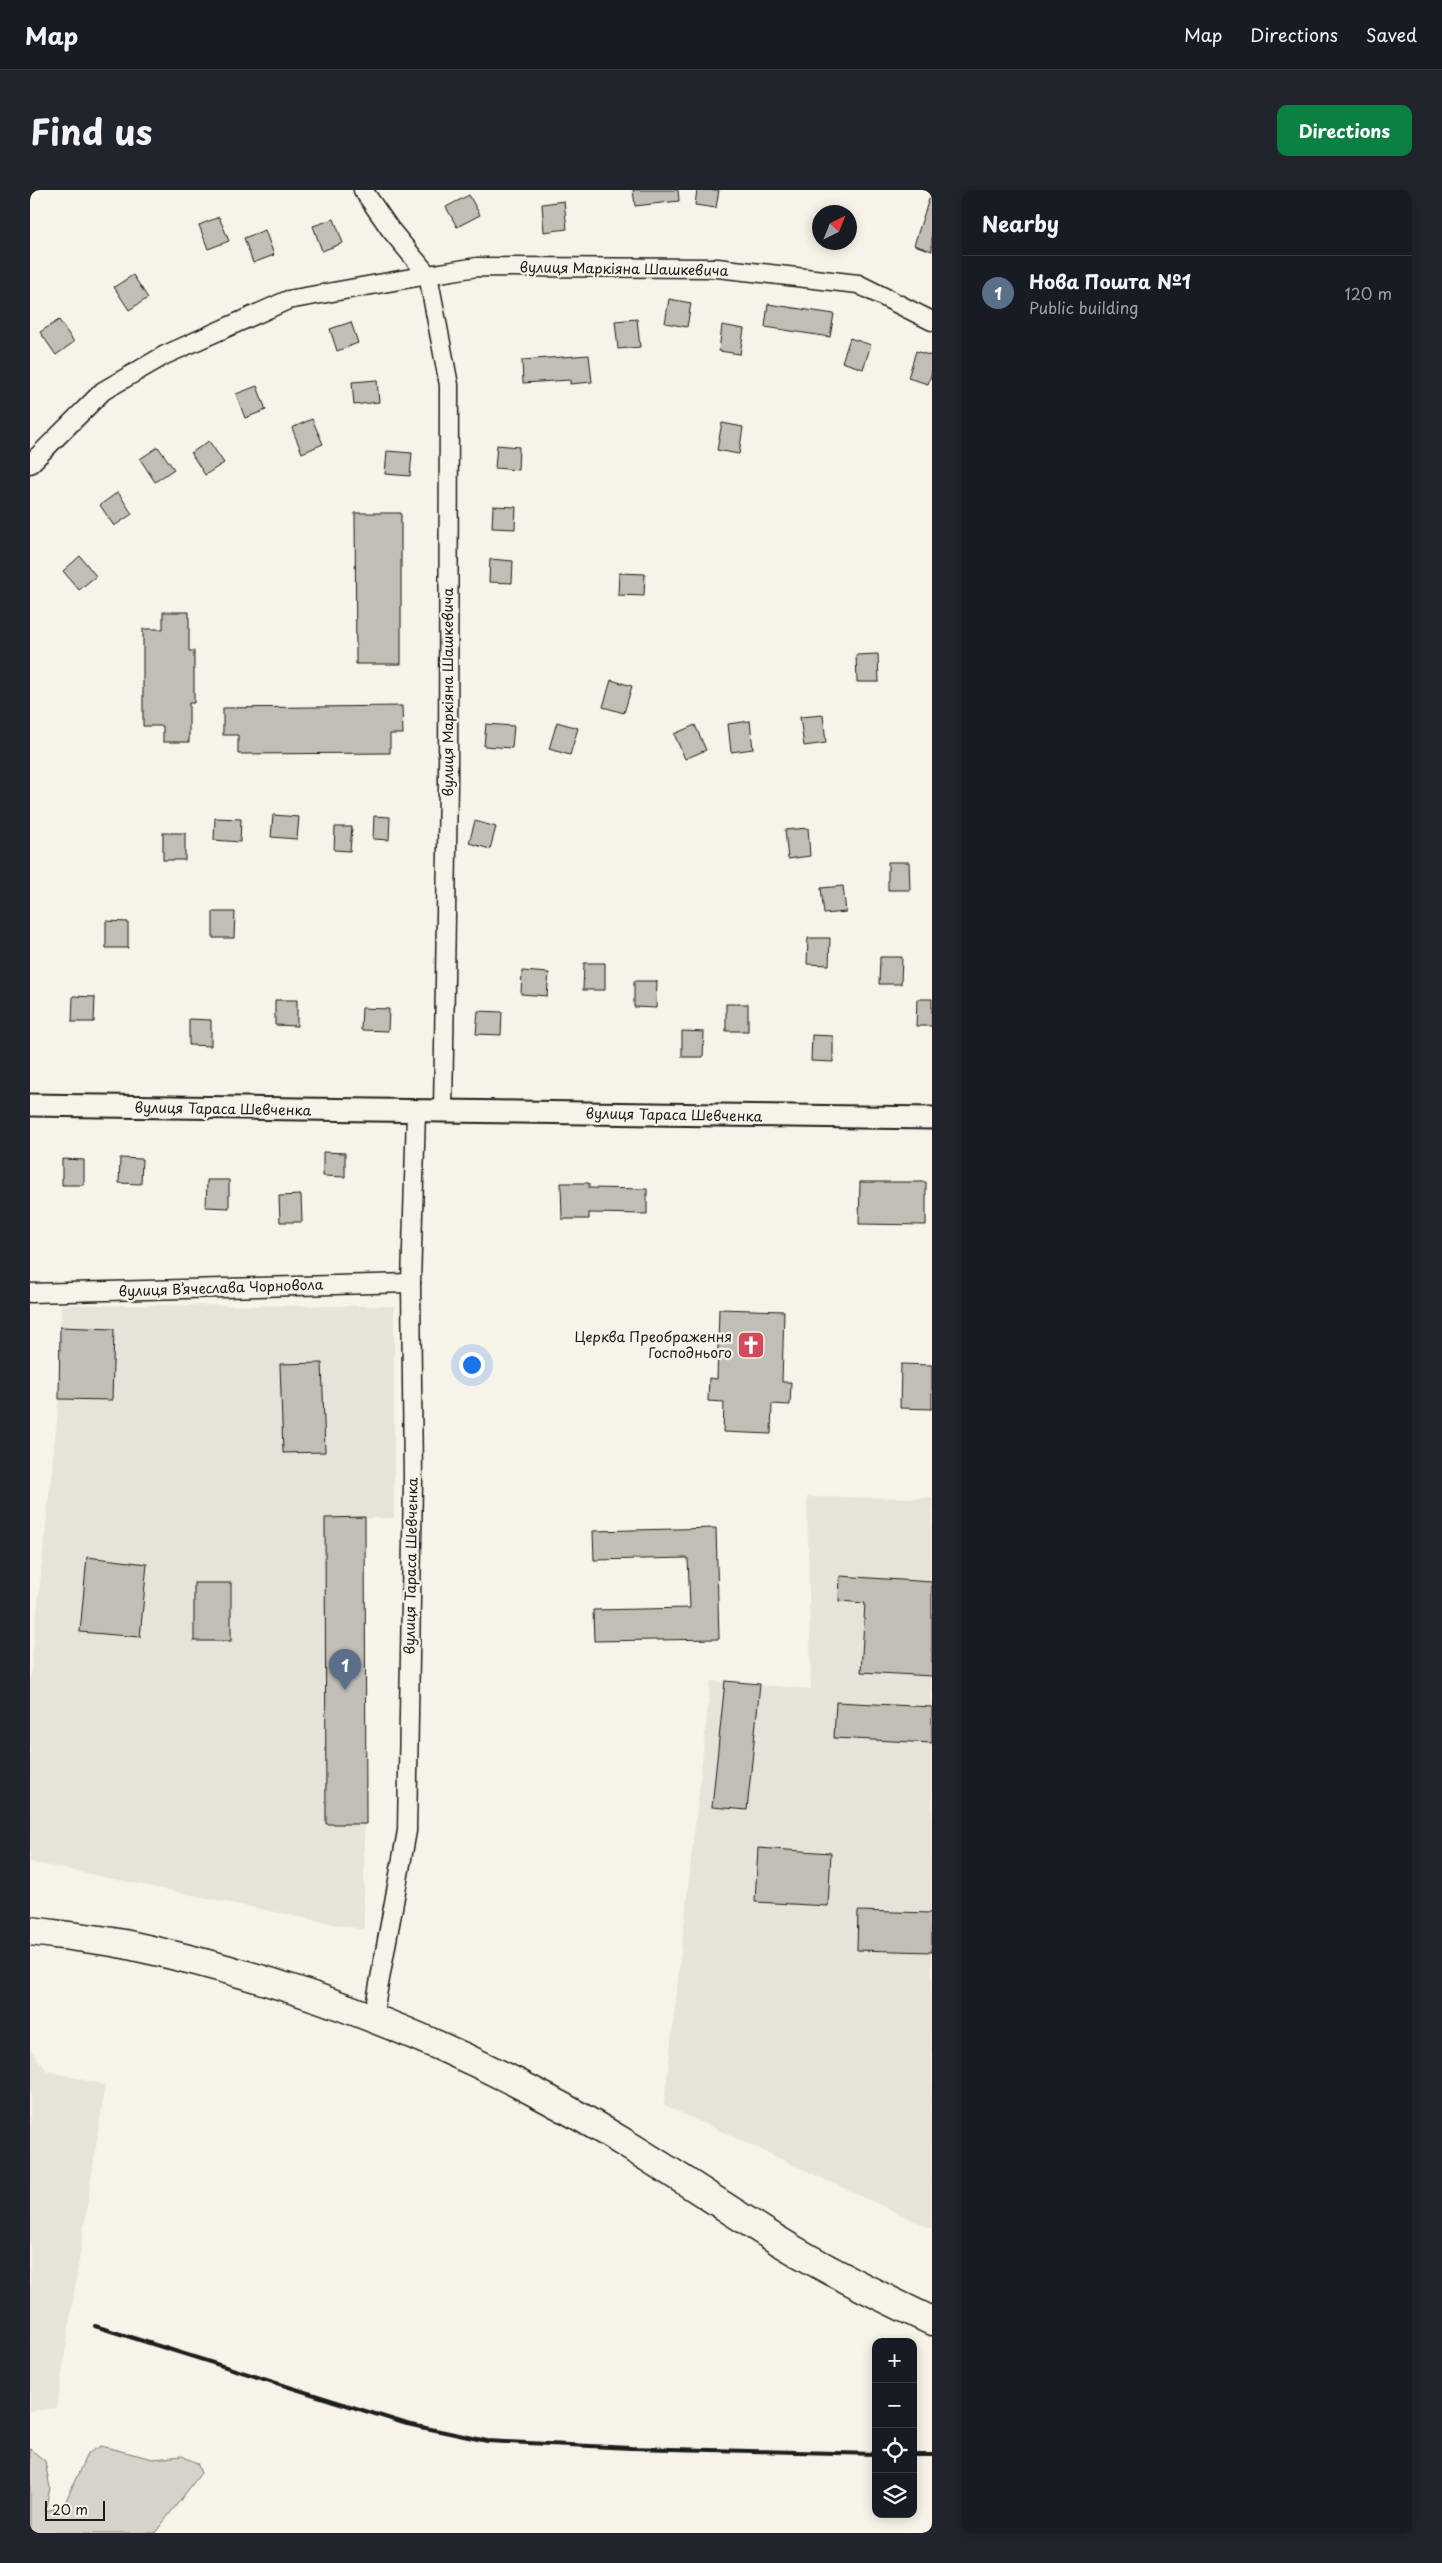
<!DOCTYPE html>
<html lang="en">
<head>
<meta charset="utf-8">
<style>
  :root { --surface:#171b24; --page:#20242c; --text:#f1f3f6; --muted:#9ea1a6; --line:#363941; --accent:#0b8043 }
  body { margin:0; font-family:"Playpen Sans",sans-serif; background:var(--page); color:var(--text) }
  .controls { position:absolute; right:15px; bottom:15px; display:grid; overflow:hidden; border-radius:10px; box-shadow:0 2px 12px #0003 }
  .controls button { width:45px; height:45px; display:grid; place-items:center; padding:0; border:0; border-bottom:1px solid var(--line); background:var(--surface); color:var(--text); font:25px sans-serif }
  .compass { position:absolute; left:782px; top:15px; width:45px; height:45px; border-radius:50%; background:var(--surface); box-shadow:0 2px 12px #0003; rotate:43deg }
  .scale { position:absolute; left:15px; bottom:12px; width:60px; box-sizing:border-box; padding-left:5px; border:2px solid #1c1c1c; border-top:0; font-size:14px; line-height:18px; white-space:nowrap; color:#1c1c1c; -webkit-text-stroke:4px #f7f3e8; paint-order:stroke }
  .you { position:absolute; left:441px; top:1174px; width:18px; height:18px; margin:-12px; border:4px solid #fff; border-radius:50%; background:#1a73e8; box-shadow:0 0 0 8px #1a73e833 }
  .badge { display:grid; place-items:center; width:32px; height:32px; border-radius:50%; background:var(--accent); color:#fff; font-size:16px; font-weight:700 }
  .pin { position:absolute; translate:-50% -41px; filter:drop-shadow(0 1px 2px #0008) }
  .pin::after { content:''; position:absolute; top:26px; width:18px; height:15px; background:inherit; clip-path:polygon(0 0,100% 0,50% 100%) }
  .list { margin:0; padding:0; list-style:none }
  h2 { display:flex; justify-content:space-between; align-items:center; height:65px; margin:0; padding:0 20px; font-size:21px }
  h2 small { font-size:16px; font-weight:400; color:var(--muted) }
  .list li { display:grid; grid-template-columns:32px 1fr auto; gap:15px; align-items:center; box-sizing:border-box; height:75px; padding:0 20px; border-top:1px solid var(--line) }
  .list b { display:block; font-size:19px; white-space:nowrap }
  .list p { margin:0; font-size:16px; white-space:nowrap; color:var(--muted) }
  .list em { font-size:16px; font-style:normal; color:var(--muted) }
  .icon { flex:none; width:28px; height:28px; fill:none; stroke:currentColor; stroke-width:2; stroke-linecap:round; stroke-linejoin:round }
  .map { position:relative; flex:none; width:902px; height:2343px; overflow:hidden; border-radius:10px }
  header { display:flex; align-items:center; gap:30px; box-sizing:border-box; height:70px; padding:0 25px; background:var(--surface); border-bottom:1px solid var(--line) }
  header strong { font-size:24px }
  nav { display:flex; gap:28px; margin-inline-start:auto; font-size:18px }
  .intro { display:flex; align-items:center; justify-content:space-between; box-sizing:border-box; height:120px; padding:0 30px }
  h1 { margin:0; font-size:35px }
  .button { padding:12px 22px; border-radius:10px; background:var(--accent); color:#fff; font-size:18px; font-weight:700 }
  main { display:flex; gap:30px; padding:0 30px }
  aside { flex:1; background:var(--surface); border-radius:10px; box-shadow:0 2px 12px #0003 }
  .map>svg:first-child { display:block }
  .built { fill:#e6e3d9 }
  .green { fill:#d7d3cb; stroke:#7a7874 }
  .building { fill:#c0beb5; stroke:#1c1c1c }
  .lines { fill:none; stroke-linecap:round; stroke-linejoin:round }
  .minor-casing { stroke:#1c1c1c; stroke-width:21 }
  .tertiary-casing { stroke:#1c1c1c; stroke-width:25 }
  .trunk-casing { stroke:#1c1c1c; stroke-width:31 }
  .minor { stroke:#f7f3e8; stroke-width:18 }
  .tertiary { stroke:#f7f3e8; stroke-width:21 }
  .trunk { stroke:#f7f3e8; stroke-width:28 }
  .rail { stroke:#1c1c1c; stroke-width:4 }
  .labels { text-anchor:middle; stroke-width:4.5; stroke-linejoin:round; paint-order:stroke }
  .street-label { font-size:14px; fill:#1c1c1c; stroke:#f7f3e8 }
  .poi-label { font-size:14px; fill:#1c1c1c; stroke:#f7f3e8; text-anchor:end }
</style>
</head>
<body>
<header>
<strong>Map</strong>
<nav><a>Map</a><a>Directions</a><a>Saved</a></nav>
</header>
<div class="intro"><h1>Find us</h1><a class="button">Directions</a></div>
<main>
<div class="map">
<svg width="902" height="2343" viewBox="0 0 902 2343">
  <rect width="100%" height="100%" fill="#f7f3e8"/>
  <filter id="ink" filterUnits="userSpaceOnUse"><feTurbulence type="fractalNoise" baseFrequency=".02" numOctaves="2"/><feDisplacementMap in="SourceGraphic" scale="10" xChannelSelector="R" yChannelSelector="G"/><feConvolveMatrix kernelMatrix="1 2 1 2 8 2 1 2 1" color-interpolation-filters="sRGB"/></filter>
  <g filter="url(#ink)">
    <g class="built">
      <polygon points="31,1115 364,1116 364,1328 335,1328 334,1740 0,1672 0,1489 29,1209"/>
      <polygon points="777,1307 902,1308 902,2039 634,1915 681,1491 781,1499"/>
      <polygon points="0,1859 17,1881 75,1895 27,2218 0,2221"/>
    </g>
    <polygon class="green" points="71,2256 123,2269 152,2266 167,2273 171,2283 125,2343 0,2343 0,2259 15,2271 20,2298 15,2321 33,2317 57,2264"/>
    <g class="building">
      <polygon points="603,0 648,0 649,11 605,16"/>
      <polygon points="667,0 689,0 686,18 665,15"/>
      <polygon points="439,5 450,25 427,37 416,17"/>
      <polygon points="899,9 902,9 902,61 884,55"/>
      <polygon points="534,11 537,39 514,42 512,14"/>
      <polygon points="189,27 199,51 178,59 169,35"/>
      <polygon points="304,29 313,53 292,61 283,36"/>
      <polygon points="235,40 244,65 223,73 214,48"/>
      <polygon points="103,85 118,108 99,120 84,97"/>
      <polygon points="639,109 661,113 657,137 635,133"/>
      <polygon points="738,114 804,124 800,147 735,137"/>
      <polygon points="607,129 610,157 588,159 585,131"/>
      <polygon points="29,130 44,152 26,165 10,142"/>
      <polygon points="321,132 328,153 307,161 300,139"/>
      <polygon points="692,135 714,139 710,164 689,161"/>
      <polygon points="820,148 841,155 833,179 812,172"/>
      <polygon points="886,161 902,166 902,182 898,194 878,188"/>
      <polygon points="559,165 562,192 540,194 540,190 493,193 492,170"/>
      <polygon points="347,190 349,212 324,215 322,192"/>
      <polygon points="227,196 236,220 215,228 206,204"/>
      <polygon points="282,229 293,254 272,263 262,238"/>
      <polygon points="692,233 713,237 709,264 687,260"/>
      <polygon points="179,251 194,273 175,285 161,263"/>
      <polygon points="467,255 489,257 488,280 465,278"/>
      <polygon points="128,257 144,279 125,292 110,269"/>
      <polygon points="357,261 382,263 380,286 355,284"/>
      <polygon points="88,302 102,324 84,336 70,315"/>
      <polygon points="463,316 486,317 485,339 462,338"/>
      <polygon points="325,323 371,323 371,474 326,474"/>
      <polygon points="50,366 66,386 49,400 33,381"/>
      <polygon points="460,369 483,371 482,393 459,392"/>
      <polygon points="589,383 615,384 614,406 588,405"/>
      <polygon points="133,422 159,422 159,461 164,461 164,513 159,513 159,552 133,552 133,536 113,536 113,439 133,439"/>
      <polygon points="848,464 849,492 827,492 826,465"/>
      <polygon points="581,490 602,496 594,523 573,517"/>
      <polygon points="372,516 373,544 360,544 360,563 208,564 208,545 193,545 193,518"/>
      <polygon points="793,525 796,553 774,556 770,527"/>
      <polygon points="720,531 723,559 701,562 698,534"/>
      <polygon points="527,532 548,538 540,565 519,559"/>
      <polygon points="456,534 484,536 482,558 454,556"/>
      <polygon points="665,535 676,560 655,569 644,544"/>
      <polygon points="243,625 269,627 267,649 241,647"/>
      <polygon points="344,626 360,627 359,650 343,649"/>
      <polygon points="185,628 211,629 210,652 184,650"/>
      <polygon points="445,631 466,637 460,659 439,653"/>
      <polygon points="305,637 322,637 320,661 304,660"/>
      <polygon points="778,638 780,666 758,669 755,640"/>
      <rect x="133" y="643" width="22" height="27"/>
      <polygon points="858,672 879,672 880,700 858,700"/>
      <polygon points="813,696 816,722 794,724 791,698"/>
      <polygon points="183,722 205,722 204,748 183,748"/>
      <polygon points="76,731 98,732 98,758 76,758"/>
      <polygon points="778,748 800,748 799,775 777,774"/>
      <polygon points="850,767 872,767 871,794 849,794"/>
      <polygon points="554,773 575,773 575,800 553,800"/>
      <polygon points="492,781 519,783 517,806 491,804"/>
      <polygon points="604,791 627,791 626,818 604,817"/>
      <polygon points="43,806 65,807 64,832 42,832"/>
      <polygon points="887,809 902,809 902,836 886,836"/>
      <polygon points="245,810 267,810 267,836 245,835"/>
      <rect x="696" y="814" width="22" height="27"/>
      <polygon points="332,818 359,819 358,841 331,840"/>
      <polygon points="448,821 472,822 471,845 446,844"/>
      <polygon points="159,829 181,830 181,856 159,855"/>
      <polygon points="652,841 674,842 673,867 652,867"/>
      <polygon points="782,845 803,846 803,872 781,871"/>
      <polygon points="293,962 315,963 315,987 293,986"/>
      <polygon points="90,968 112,969 111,994 89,993"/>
      <polygon points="32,969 54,970 54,995 32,995"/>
      <polygon points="177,990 199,990 199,1018 176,1017"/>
      <polygon points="830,992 896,992 896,1035 829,1034"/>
      <polygon points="531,993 559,993 559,998 617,999 617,1024 559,1023 559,1029 532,1029"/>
      <polygon points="271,1005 272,1032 250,1032 249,1006"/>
      <polygon points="689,1119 754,1121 752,1192 761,1192 760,1215 742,1214 741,1244 693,1242 694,1212 678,1211 679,1188 687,1189"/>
      <polygon points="30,1137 84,1139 82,1210 29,1209"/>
      <polygon points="292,1173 295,1262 253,1263 250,1174"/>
      <polygon points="871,1174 902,1175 902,1219 870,1218"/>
      <polygon points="335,1327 336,1634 296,1634 295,1328"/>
      <polygon points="686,1338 689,1449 564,1451 563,1420 660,1418 658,1368 564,1370 563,1341"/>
      <polygon points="57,1367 117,1374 110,1447 50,1442"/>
      <polygon points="810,1386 902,1392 902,1486 831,1482 835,1413 809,1411"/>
      <rect x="164" y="1393" width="37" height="58"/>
      <polygon points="695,1491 730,1494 717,1620 682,1617"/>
      <polygon points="806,1512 902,1517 902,1553 804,1548"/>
      <polygon points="728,1658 801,1663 798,1716 725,1712"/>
      <polygon points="828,1721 902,1723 902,1762 827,1760"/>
    </g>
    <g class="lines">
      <g class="minor-casing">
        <g id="minor">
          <polyline points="333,0 360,39 398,85 419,195 418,593 413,922"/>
          <polyline points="0,274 73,201 135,165 258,110 398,85 447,77 687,78 828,94 902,131"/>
          <polyline points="0,1103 381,1093"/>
          <polyline points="343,1827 377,1641 383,1292 381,1093 386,922"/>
        </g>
      </g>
      <g class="tertiary-casing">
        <polyline id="tertiary" points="0,915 902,928"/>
      </g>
      <g class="trunk-casing">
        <path id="trunk" d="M0 1741C31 1745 63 1748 94 1754 241 1785 381 1836 514 1907 596 1950 673 2004 752 2053 800 2082 851 2107 902 2131"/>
      </g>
      <use href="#minor" class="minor"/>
      <use href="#tertiary" class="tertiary"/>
      <use href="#trunk" class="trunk"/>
      <g class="rail">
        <polyline points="65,2136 377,2234 457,2251 601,2258 846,2264"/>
        <polyline points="883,2265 902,2265"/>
      </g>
    </g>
  </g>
  <defs>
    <g id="church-square" transform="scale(1.4375)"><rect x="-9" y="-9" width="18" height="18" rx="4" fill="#d1495b" stroke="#f7f3e8"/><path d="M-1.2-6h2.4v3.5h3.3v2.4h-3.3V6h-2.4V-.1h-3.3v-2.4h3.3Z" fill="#fff"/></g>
  </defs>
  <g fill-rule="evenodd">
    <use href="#church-square" x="721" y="1155"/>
  </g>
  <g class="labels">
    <g class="street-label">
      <text transform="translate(594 79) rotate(1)" y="5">вулиця Маркіяна Шашкевича</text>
      <text transform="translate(418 502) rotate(-90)" y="5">вулиця Маркіяна Шашкевича</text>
      <text transform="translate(193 919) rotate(1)" y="5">вулиця Тараса Шевченка</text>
      <text transform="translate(644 925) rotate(1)" y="5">вулиця Тараса Шевченка</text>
      <text transform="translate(191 1098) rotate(-2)" y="5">вулиця Вʼячеслава Чорновола</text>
      <text transform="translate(381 1376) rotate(-89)" y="5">вулиця Тараса Шевченка</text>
    </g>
    <g class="poi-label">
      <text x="702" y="1152">Церква Преображення<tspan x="702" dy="16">Господнього</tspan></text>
    </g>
  </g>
</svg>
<div class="controls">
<button>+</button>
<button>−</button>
<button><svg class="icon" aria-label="locate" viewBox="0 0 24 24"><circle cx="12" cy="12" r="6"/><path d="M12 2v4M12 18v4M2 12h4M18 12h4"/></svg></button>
<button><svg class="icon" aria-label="layers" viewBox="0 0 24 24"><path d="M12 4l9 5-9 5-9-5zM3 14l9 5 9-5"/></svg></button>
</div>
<svg class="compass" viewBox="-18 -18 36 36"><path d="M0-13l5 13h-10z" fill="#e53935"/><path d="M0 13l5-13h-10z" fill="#9ea1a6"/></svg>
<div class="scale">20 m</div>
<div class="you"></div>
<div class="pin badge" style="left:315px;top:1500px;background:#5c6f8a">1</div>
</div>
<aside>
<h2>Nearby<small></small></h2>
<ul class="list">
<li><span class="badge" style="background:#5c6f8a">1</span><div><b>Нова Пошта №1</b><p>Public building</p></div><em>120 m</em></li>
</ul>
</aside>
</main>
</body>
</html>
